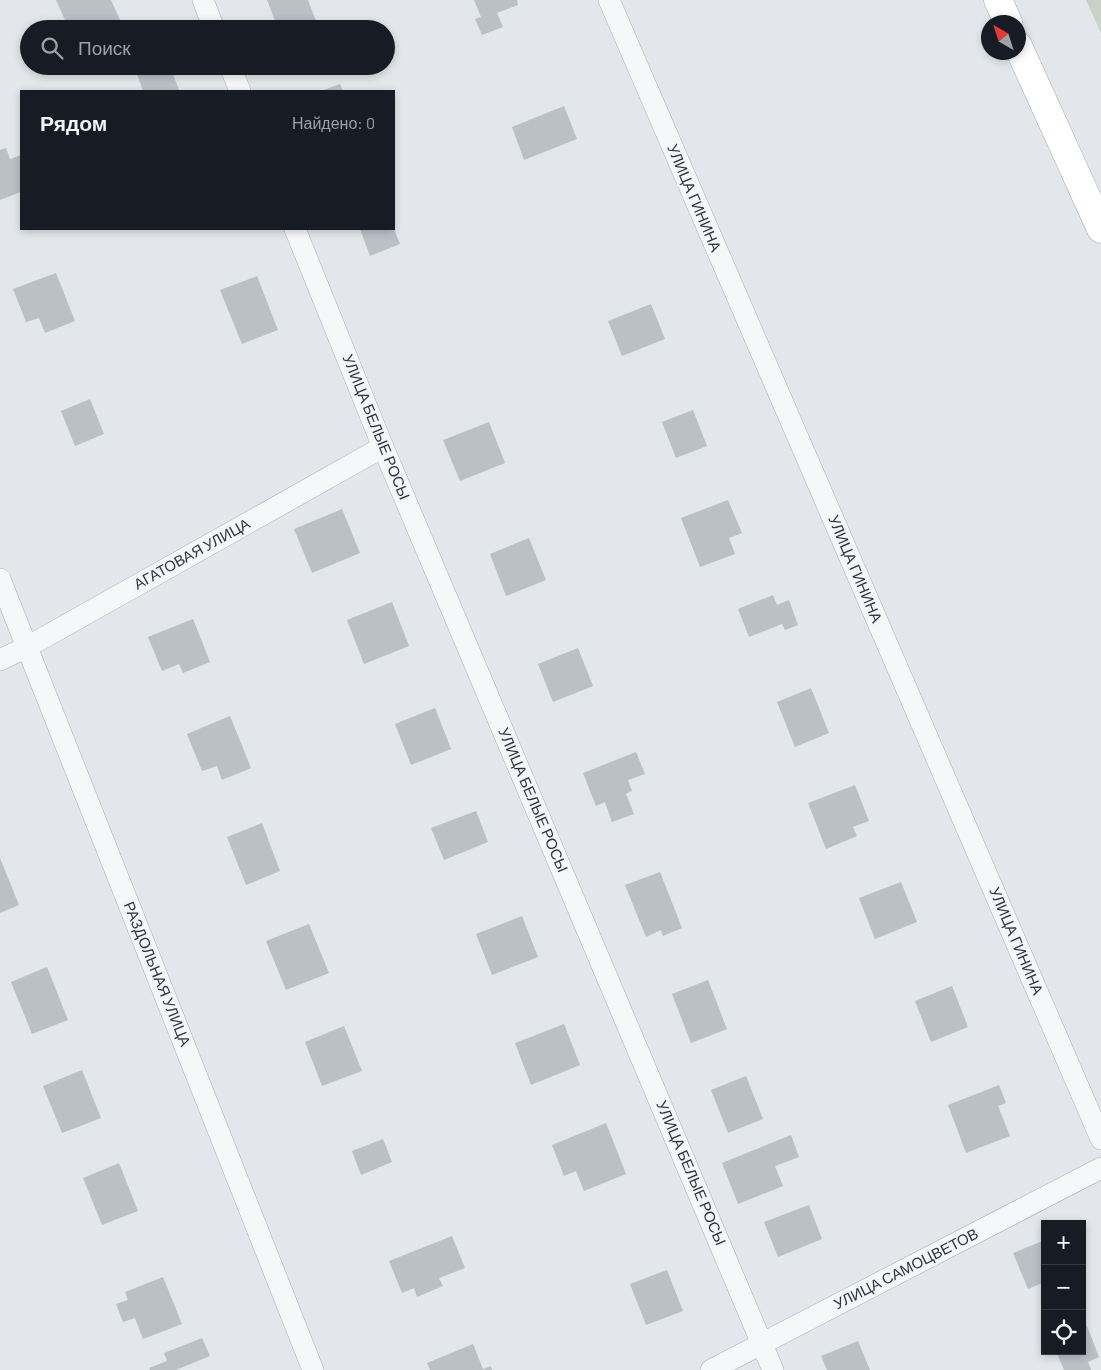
<!DOCTYPE html>
<html lang="ru">
<head>
<meta charset="utf-8">
<style>
  :root { --surface:#171b24; --page:#20242c; --text:#f1f3f6; --muted:#9ea1a6; --line:#363941 }
  body { margin:0; font-family:Barlow,sans-serif; background:var(--page); color:var(--text) }
  .controls { position:absolute; right:15px; bottom:15px; display:grid; overflow:hidden; border-radius:0px; box-shadow:0 2px 8px #0003 }
  .controls button { width:45px; height:45px; display:grid; place-items:center; padding:0; border:0; border-bottom:1px solid var(--line); background:var(--surface); color:var(--text); font:25px sans-serif }
  .compass { position:absolute; left:981px; top:15px; width:45px; height:45px; border-radius:50%; background:var(--surface); box-shadow:0 2px 8px #0003; rotate:321deg }
  .list { margin:0; padding:0; list-style:none }
  h2 { display:flex; justify-content:space-between; align-items:center; height:65px; margin:0; padding:0 20px; font-size:21px }
  h2 small { font-size:16px; font-weight:400; color:var(--muted) }
  .icon { flex:none; width:28px; height:28px; fill:none; stroke:currentColor; stroke-width:2; stroke-linecap:round; stroke-linejoin:round }
  .map { position:relative; flex:none; width:1101px; height:1370px; overflow:hidden }
  .search { position:absolute; background:var(--surface); box-shadow:0 2px 8px #0003; left:20px; top:20px; width:375px; height:55px; display:flex; align-items:center; gap:12px; box-sizing:border-box; padding:0 18px; border-radius:28px; color:var(--muted); font-size:19px }
  .panel { position:absolute; background:var(--surface); box-shadow:0 2px 8px #0003; left:20px; top:90px; width:375px; height:140px; border-radius:0px }
  .map>svg:first-child { display:block }
  .green { fill:#c9d3c5 }
  .building { fill:#bbc0c6 }
  .lines { fill:none; stroke-linecap:round; stroke-linejoin:round }
  .street-casing { stroke:#a9adb4; stroke-width:22 }
  .primary-casing { stroke:#a4abb4; stroke-width:29 }
  .street { stroke:#f6f7f9; stroke-width:21 }
  .primary { stroke:#fff; stroke-width:28 }
  .labels { text-anchor:middle; stroke-width:5; stroke-linejoin:round; paint-order:stroke }
  .street-label { font-size:15px; fill:#2d3441; stroke:#f3f5f7 }
</style>
</head>
<body>
<div class="map">
<svg width="1101" height="1370" viewBox="0 0 1101 1370">
  <rect width="100%" height="100%" fill="#e3e6ea"/>
  <polygon class="green" points="1086,0 1101,0 1101,33"/>
  <g class="building">
    <polygon points="56,0 111,0 121,22 108,29 69,29"/>
    <polygon points="267,0 308,0 319,29 278,29"/>
    <polygon points="474,0 517,0 518,5 497,13 503,27 482,35 475,19 481,17"/>
    <polygon points="134,66 170,66 179,90 143,91"/>
    <polygon points="340,84 343,91 321,91"/>
    <polygon points="564,106 577,139 524,160 512,127"/>
    <polygon points="6,148 10,159 21,155 21,192 0,200 0,150"/>
    <polygon points="360,229 394,229 400,244 370,256"/>
    <polygon points="56,273 75,321 45,333 39,318 26,322 13,289"/>
    <polygon points="257,276 278,330 242,344 220,290"/>
    <polygon points="651,304 665,339 622,356 608,321"/>
    <polygon points="90,399 104,434 75,446 61,411"/>
    <polygon points="693,410 707,446 676,458 662,422"/>
    <polygon points="489,422 505,463 460,481 443,440"/>
    <polygon points="728,500 742,533 729,538 735,554 700,567 681,518"/>
    <polygon points="342,509 360,553 312,573 294,529"/>
    <polygon points="529,538 546,580 506,596 490,554"/>
    <polygon points="773,595 777,605 789,600 798,625 785,630 782,624 749,637 738,609"/>
    <polygon points="392,602 409,646 364,664 347,620"/>
    <polygon points="193,619 210,662 183,673 179,664 162,671 148,637"/>
    <polygon points="578,648 593,686 553,702 538,664"/>
    <polygon points="811,688 829,733 795,747 777,702"/>
    <polygon points="435,708 451,749 411,765 395,724"/>
    <polygon points="230,716 251,768 222,780 217,766 202,771 187,734"/>
    <polygon points="636,752 645,774 628,780 632,791 626,794 634,814 612,822 605,802 596,806 583,773"/>
    <polygon points="855,785 869,821 853,827 857,836 826,849 808,803"/>
    <polygon points="476,811 488,842 444,860 431,828"/>
    <polygon points="262,823 280,871 246,885 227,837"/>
    <polygon points="0,858 19,905 0,913"/>
    <polygon points="660,872 682,928 663,936 661,930 646,937 625,885"/>
    <polygon points="901,882 917,922 875,939 859,898"/>
    <polygon points="522,916 538,957 492,975 476,934"/>
    <polygon points="309,924 329,973 286,990 266,941"/>
    <polygon points="47,967 68,1020 32,1034 11,982"/>
    <polygon points="708,980 727,1029 691,1043 672,994"/>
    <polygon points="952,986 968,1027 931,1042 915,1001"/>
    <polygon points="564,1024 580,1065 531,1085 515,1043"/>
    <polygon points="344,1026 362,1071 322,1086 305,1042"/>
    <polygon points="82,1070 101,1118 62,1133 43,1086"/>
    <polygon points="746,1076 763,1119 728,1133 711,1090"/>
    <polygon points="999,1085 1006,1103 998,1106 1010,1136 966,1153 948,1105"/>
    <polygon points="606,1123 626,1174 584,1191 576,1171 564,1176 552,1145"/>
    <polygon points="791,1135 799,1157 775,1166 783,1186 738,1204 722,1163"/>
    <polygon points="383,1139 392,1162 361,1175 352,1151"/>
    <polygon points="119,1163 138,1211 102,1225 83,1178"/>
    <polygon points="809,1205 822,1239 778,1257 764,1222"/>
    <polygon points="452,1236 465,1268 439,1278 443,1286 417,1297 414,1288 402,1293 389,1261"/>
    <polygon points="1045,1240 1045,1282 1028,1289 1013,1253"/>
    <polygon points="667,1270 683,1311 646,1325 630,1284"/>
    <polygon points="163,1277 182,1324 143,1339 135,1318 123,1322 116,1304 128,1300 125,1292"/>
    <polygon points="1087,1326 1099,1357 1088,1362 1091,1370 1064,1370 1056,1351 1082,1351 1082,1328"/>
    <polygon points="202,1338 210,1356 176,1370 150,1370 149,1368 167,1361 164,1353"/>
    <polygon points="858,1341 870,1370 827,1370 821,1356"/>
    <polygon points="473,1344 483,1369 491,1366 492,1370 430,1370 427,1363"/>
  </g>
  <g class="lines">
    <g class="street-casing">
      <g id="street">
        <polyline points="203,0 214,29"/>
        <polyline points="609,0 1101,1139"/>
        <polyline points="230,66 240,91"/>
        <polyline points="295,229 383,447 773,1370"/>
        <polyline points="0,579 313,1370"/>
        <polyline points="0,660 27,647 383,447"/>
        <polyline points="711,1370 1101,1168"/>
      </g>
    </g>
    <g class="primary-casing">
      <g id="primary">
        <polyline points="998,0 1008,22"/>
        <polyline points="1018,46 1101,229"/>
      </g>
    </g>
    <use href="#street" class="street"/>
    <use href="#primary" class="primary"/>
  </g>
  <g class="labels">
    <g class="street-label">
      <text transform="translate(694 198) rotate(67)" y="5">УЛИЦА ГИНИНА</text>
      <text transform="translate(376 427) rotate(68)" y="5">УЛИЦА БЕЛЫЕ РОСЫ</text>
      <text transform="translate(192 554) rotate(-29)" y="5">АГАТОВАЯ УЛИЦА</text>
      <text transform="translate(855 569) rotate(67)" y="5">УЛИЦА ГИНИНА</text>
      <text transform="translate(533 800) rotate(67)" y="5">УЛИЦА БЕЛЫЕ РОСЫ</text>
      <text transform="translate(1016 941) rotate(67)" y="5">УЛИЦА ГИНИНА</text>
      <text transform="translate(157 974) rotate(68)" y="5">РАЗДОЛЬНАЯ УЛИЦА</text>
      <text transform="translate(691 1173) rotate(67)" y="5">УЛИЦА БЕЛЫЕ РОСЫ</text>
      <text transform="translate(906 1269) rotate(-27)" y="5">УЛИЦА САМОЦВЕТОВ</text>
    </g>
  </g>
</svg>
<div class="controls">
<button>+</button>
<button>−</button>
<button><svg class="icon" aria-label="locate" viewBox="0 0 24 24"><circle cx="12" cy="12" r="6"/><path d="M12 2v4M12 18v4M2 12h4M18 12h4"/></svg></button>
</div>
<svg class="compass" viewBox="-18 -18 36 36"><path d="M0-13l5 13h-10z" fill="#e53935"/><path d="M0 13l5-13h-10z" fill="#9ea1a6"/></svg>
<div class="search"><svg class="icon" aria-label="search" viewBox="0 0 24 24"><circle cx="10" cy="10" r="6"/><path d="M15 15l6 6"/></svg>Поиск</div>
<section class="panel">
<h2>Рядом<small>Найдено: 0</small></h2>
<ul class="list">
</ul>
</section>
</div>
</body>
</html>
